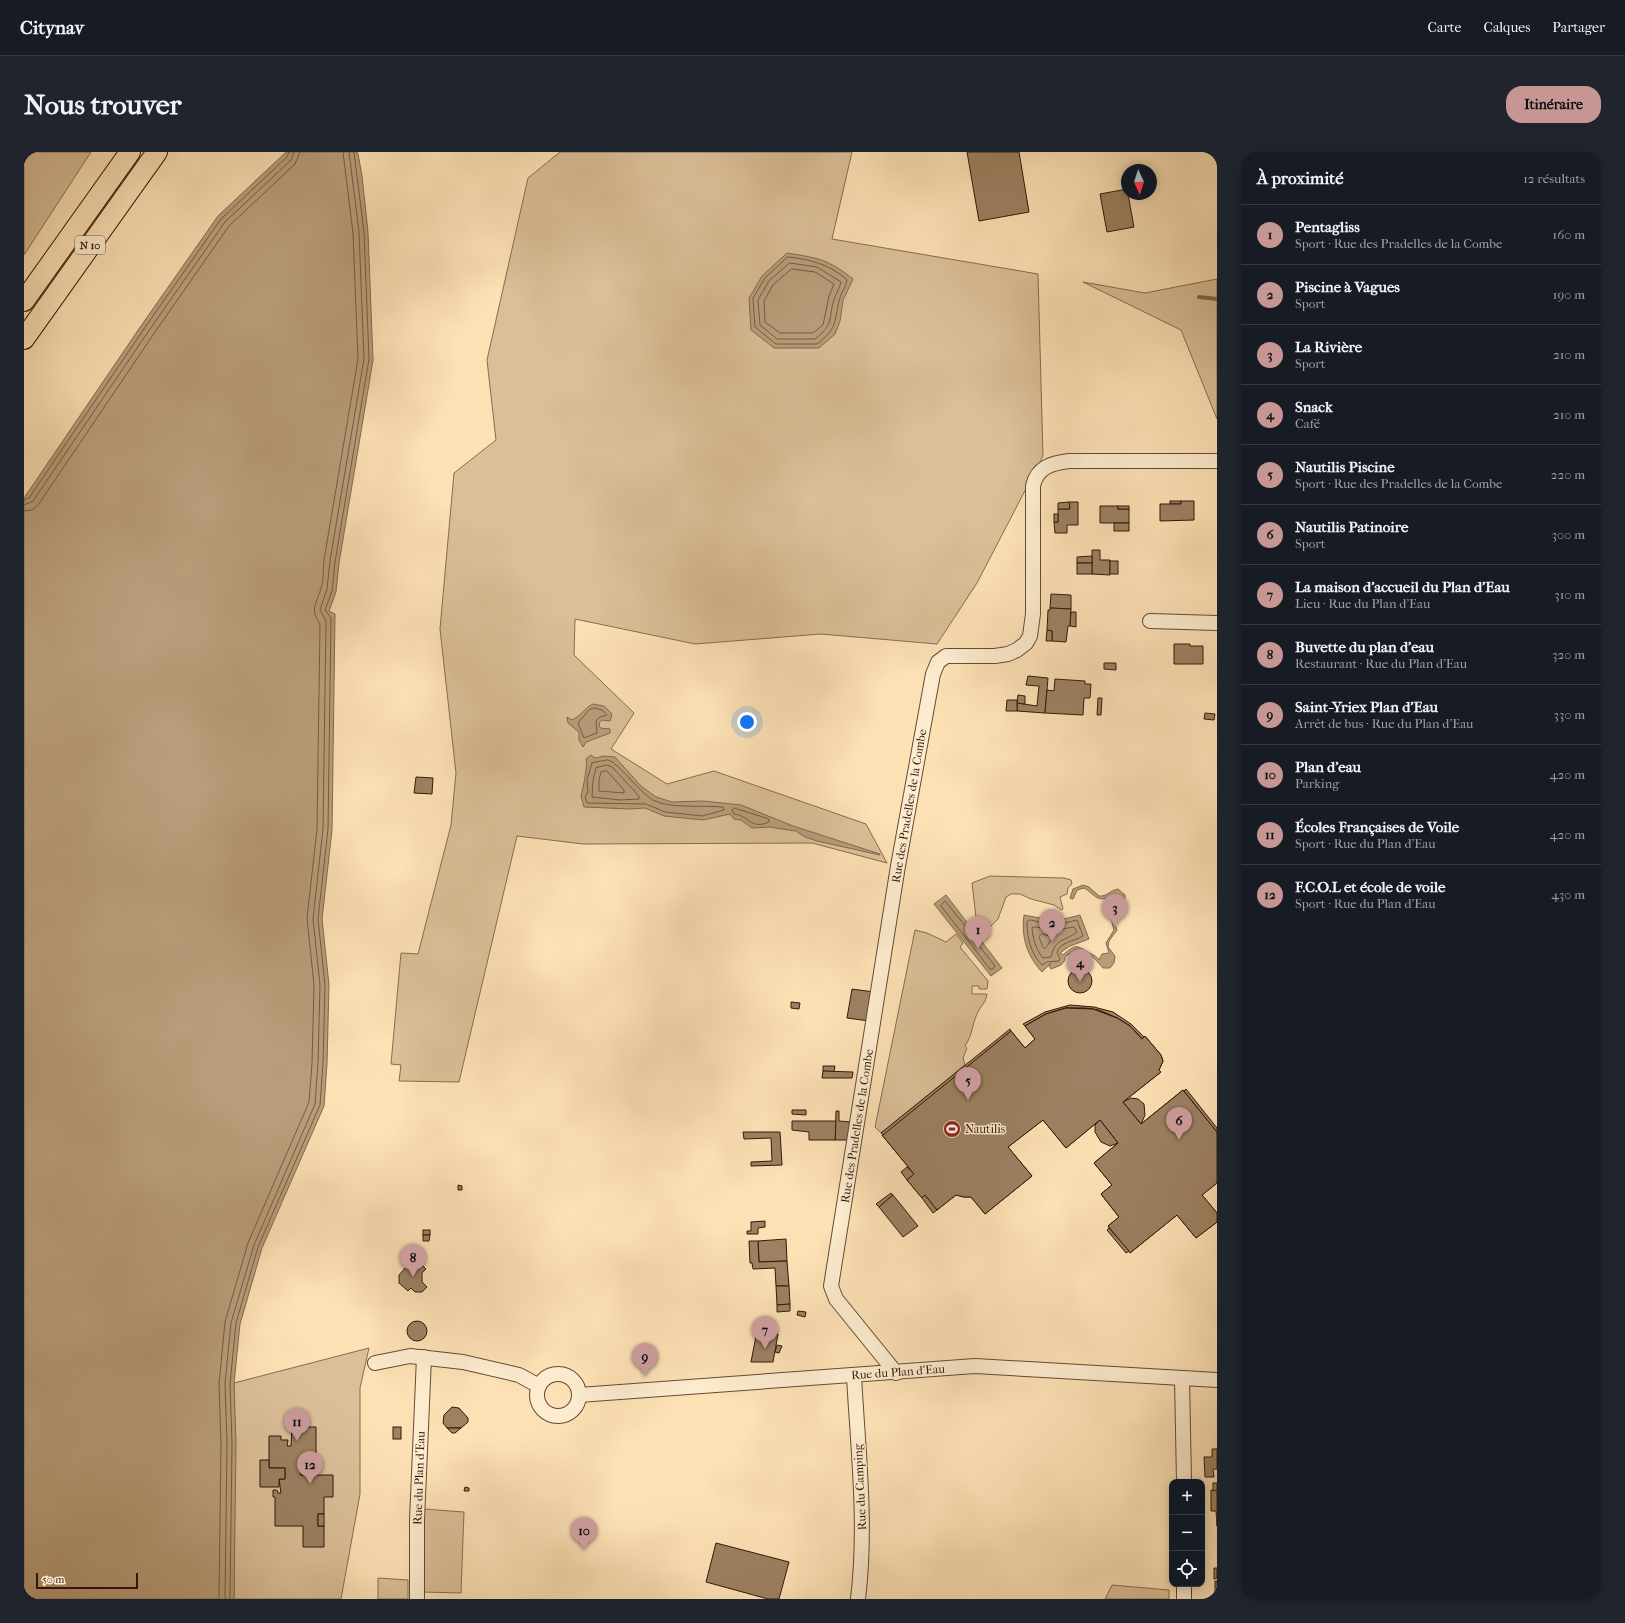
<!DOCTYPE html>
<html lang="fr">
<head>
<meta charset="utf-8">
<style>
  :root { --surface:#171b24; --page:#20242c; --text:#f1f3f6; --muted:#9ea1a6; --line:#363941; --accent:#c59692 }
  body { margin:0; font-family:"IM FELL French Canon",serif; background:var(--page); color:var(--text) }
  .controls { position:absolute; right:12px; bottom:12px; display:grid; overflow:hidden; border-radius:8px; box-shadow:0 2px 10px #0003 }
  .controls button { width:36px; height:36px; display:grid; place-items:center; padding:0; border:0; border-bottom:1px solid var(--line); background:var(--surface); color:var(--text); font:20px sans-serif }
  .compass { position:absolute; left:1097px; top:12px; width:36px; height:36px; border-radius:50%; background:var(--surface); box-shadow:0 2px 10px #0003; rotate:176deg }
  .scale { position:absolute; left:12px; bottom:10px; width:102px; box-sizing:border-box; padding-left:4px; border:2px solid #341808; border-top:0; font-size:11px; line-height:14px; white-space:nowrap; color:#341808; -webkit-text-stroke:3px #fdeccf; paint-order:stroke }
  .you { position:absolute; left:723px; top:570px; width:14px; height:14px; margin:-10px; border:3px solid #fff; border-radius:50%; background:#1a73e8; box-shadow:0 0 0 6px #1a73e833 }
  .badge { display:grid; place-items:center; width:26px; height:26px; border-radius:50%; background:var(--accent); color:#111; font-size:13px; font-weight:700 }
  .pin { position:absolute; translate:-50% -33px; filter:drop-shadow(0 1px 2px #0008) }
  .pin::after { content:''; position:absolute; top:21px; width:14px; height:12px; background:inherit; clip-path:polygon(0 0,100% 0,50% 100%) }
  .list { margin:0; padding:0; list-style:none }
  h2 { display:flex; justify-content:space-between; align-items:center; height:52px; margin:0; padding:0 16px; font-size:17px }
  h2 small { font-size:13px; font-weight:400; color:var(--muted) }
  .list li { display:grid; grid-template-columns:26px 1fr auto; gap:12px; align-items:center; box-sizing:border-box; height:60px; padding:0 16px; border-top:1px solid var(--line) }
  .list b { display:block; font-size:15px; white-space:nowrap }
  .list p { margin:0; font-size:13px; white-space:nowrap; color:var(--muted) }
  .list em { font-size:13px; font-style:normal; color:var(--muted) }
  .icon { flex:none; width:22px; height:22px; fill:none; stroke:currentColor; stroke-width:2; stroke-linecap:round; stroke-linejoin:round }
  .map { position:relative; flex:none; width:1193px; height:1447px; overflow:hidden; border-radius:16px }
  header { display:flex; align-items:center; gap:24px; box-sizing:border-box; height:56px; padding:0 20px; background:var(--surface); border-bottom:1px solid var(--line) }
  header strong { font-size:19px }
  nav { display:flex; gap:22px; margin-inline-start:auto; font-size:14px }
  .intro { display:flex; align-items:center; justify-content:space-between; box-sizing:border-box; height:96px; padding:0 24px }
  h1 { margin:0; font-size:28px }
  .button { padding:10px 18px; border-radius:16px; background:var(--accent); color:#111; font-size:14px; font-weight:700 }
  main { display:flex; gap:24px; padding:0 24px }
  aside { flex:1; background:var(--surface); border-radius:16px; box-shadow:0 2px 10px #0003 }
  .map>svg:first-child { display:block }
  .green { fill:#dabf98; stroke:#876c50 }
  .water { fill:#b89d7a; stroke:#83684c }
  .lines { fill:none; stroke-linecap:round; stroke-linejoin:round }
  .shore { stroke:#765a41; stroke-width:1 }
  .stream { stroke:#83684c; stroke-width:4 }
  .building { fill:#9c8162; stroke:#341808; fill-rule:evenodd }
  .minor-casing { stroke:#664a33; stroke-width:16 }
  .highway-casing { stroke:#341808; stroke-width:22 }
  .minor { stroke:#fdeccf; stroke-width:14 }
  .highway { stroke:#fce1b5; stroke-width:20 }
  .labels { text-anchor:middle; stroke-width:3; stroke-linejoin:round; paint-order:stroke }
  .shield { fill:#fdeccf; stroke:#705844; stroke-width:1 }
  .shield-label { font-size:11px; font-weight:bold; fill:#341808 }
  .street-label { font-size:12px; fill:#341808; stroke:#fdeccf }
  .poi-label { font-size:12px; fill:#341808; stroke:#fdeccf; text-anchor:start }
</style>
</head>
<body>
<header>
<strong>Citynav</strong>
<nav><a>Carte</a><a>Calques</a><a>Partager</a></nav>
</header>
<div class="intro"><h1>Nous trouver</h1><a class="button">Itinéraire</a></div>
<main>
<div class="map">
<svg width="1193" height="1447" viewBox="0 0 1193 1447">
  <rect width="100%" height="100%" fill="#fce1b5"/>
  <filter id="stains"><feTurbulence type="fractalNoise" baseFrequency=".005" numOctaves="4"/><feColorMatrix values="0 0 0 0 .2 0 0 0 0 .09 0 0 0 0 .02 0 0 0 .5 -.17"/></filter>
  <radialGradient id="worn" r=".72"><stop offset=".6" stop-color="#630" stop-opacity="0"/><stop offset="1" stop-color="#630" stop-opacity=".3"/></radialGradient>
  <g class="green">
    <polygon points="0,0 67,0 0,103"/>
    <polygon points="536,0 828,0 808,87 1014,122 1019,304 953,431 913,492 797,482 671,492 551,467 550,503 610,561 587,597 643,632 690,619 842,672 863,711 788,691 559,692 493,684 435,930 375,929 377,913 367,912 377,801 394,802 427,673 432,621 416,477 430,321 472,288 463,208 504,26"/>
    <polygon points="1193,127 1193,267 1157,178 1059,130 1121,141"/>
    <polygon points="966,724 1040,726 1047,728 1048,732 1044,736 1043,742 1036,745 1039,757 1037,758 1030,753 1007,747 996,742 987,742 982,745 974,767 960,781 964,786 958,788 949,775 952,766 948,731"/>
    <path d="M891 778 903 781 922 790 932 782 939 791 936 795 964 829 963 837H955V834H948V842H963C961 852 959 851 955 858 948 870 949 883 941 894L943 896 939 906 941 913 857 981 851 975Z"/>
    <polygon points="345,1196 336,1236 336,1342 317,1447 210,1447 210,1231"/>
    <polygon points="400,1357 440,1360 437,1441 397,1440"/>
    <polygon points="354,1426 384,1428 384,1447 354,1447"/>
    <polygon points="1088,1433 1145,1438 1145,1447 1081,1447"/>
  </g>
  <g class="water">
    <polygon points="262,0 333,0 334,2 338,24 344,80 349,208 315,411 312,440 305,459 311,462 308,678 298,767 305,833 303,912 300,954 238,1096 216,1172 210,1231 212,1291 210,1447 0,1447 0,346 119,171 194,64"/>
    <path d="M763 101C794 106 804 107 829 127L819 148 816 169 811 182 795 196H750L727 178 725 146 738 124Z"/>
    <path d="M569 552 580 554 588 562 586 569 578 568 575 571 576 576 586 577V581L562 590 559 595 555 588V580L544 571 543 565 547 568C557 565 560 556 569 552Z"/>
    <path d="M567 603 571 606 580 604 591 605 617 634 632 645 648 650 679 649 717 653 769 674 856 702V703L793 689 781 685 772 679 745 675 728 676 717 668 710 667 706 662 679 668 640 664 621 656 606 657 560 655 557 644C559 637 564 613 562 607Z"/>
    <path d="M1059 733 1065 735 1075 744C1083 745 1086 738 1094 737L1101 743V751L1089 761V766L1093 778 1085 789 1084 795 1091 804 1090 811 1086 816H1079L1069 805 1057 798 1052 797 1041 805V808L1037 813 1027 817 1025 814 1027 811 1018 820C1003 804 997 785 1000 763L1032 769 1056 763 1065 787 1046 794 1036 801 1039 803C1051 793 1051 792 1064 800 1068 803 1072 803 1075 808L1078 802 1085 801 1082 791 1090 778 1086 762 1092 753 1087 750 1086 744C1073 752 1070 741 1060 736L1053 738 1049 747 1046 746 1049 737Z"/>
    <polygon points="922,743 978,816 967,824 910,752"/>
  </g>
  <g class="lines">
    <g class="shore">
      <path d="M764 105C786 107 807 113 823 128 822 135 816 142 815 149 810 172 813 176 793 192H752L731 175 729 146 741 126Z"/>
      <path d="M766 111 793 115 817 130C816 135 813 140 811 145 803 166 812 171 791 187H753L736 173 734 148 745 129Z"/>
      <polygon points="768,117 791,120 810,132 805,144 799,173 789,181 756,181 741,170 740,149 749,133"/>
      <polyline points="0,348 5,346 122,174 197,67 263,5 265,0"/>
      <polyline points="0,353 9,349 126,177 201,70 267,8 270,0"/>
      <polyline points="0,359 8,358 14,353 131,180 205,74 271,12 276,0"/>
      <polygon points="570,556 578,558 583,563 576,565 572,569 573,581 560,586 554,571 565,558"/>
      <path d="M584 608C595 611 614 639 629 648 645 657 679 653 699 655L700 658 678 664 641 660 622 652 563 651 561 645 564 640 563 628 568 611Z"/>
      <polygon points="583,613 588,615 615,644 615,647 596,648 568,645 569,628 572,616"/>
      <polygon points="583,619 600,638 600,641 575,639 575,628 577,620"/>
      <path d="M710 656 745 667V670C726 678 726 664 710 662L708 658Z"/>
      <polygon points="921,749 943,776 945,781 971,814 969,817 966,817 917,754"/>
      <path d="M1006 768 1032 773 1053 768 1059 784C1051 789 1035 790 1033 801L1036 806 1035 809 1023 810 1018 813C1007 802 1003 786 1003 770Z"/>
      <path d="M1011 775 1032 778 1050 775 1053 780C1040 790 1031 786 1027 805L1019 806C1012 798 1009 787 1008 776Z"/>
      <polygon points="1018,782 1029,785 1021,797 1019,795 1015,785"/>
      <path d="M195 1447 197 1292 195 1232 201 1170 224 1091 285 950 288 911 290 833 283 766 293 677 296 472C285 456 293 452 297 436 300 428 299 417 300 408L334 207 329 81 319 0"/>
      <polyline points="201,1447 203,1291 201,1232 207,1171 230,1093 291,952 294,911 296,833 289,767 299,677 302,469 296,458 303,437 306,409 340,207 335,80 325,0"/>
      <polyline points="206,1447 208,1291 206,1232 212,1171 234,1095 296,953 299,911 301,833 294,767 304,677 307,466 301,458 308,439 311,410 345,207 340,80 330,0"/>
    </g>
    <polyline class="stream" points="1175,145 1193,147"/>
  </g>
  <g class="building">
    <polygon points="943,0 995,0 1005,60 955,69"/>
    <polygon points="1103,37 1110,75 1083,80 1076,42"/>
    <rect x="1146" y="349" width="11" height="3"/>
    <polygon points="1157,349 1170,349 1170,368 1136,369 1136,352 1157,352"/>
    <polygon points="1045,350 1054,350 1054,373 1043,373 1043,381 1031,381 1030,370 1034,370 1034,357 1046,357"/>
    <polygon points="1045,350 1046,357 1034,357 1034,351"/>
    <polygon points="1076,354 1094,354 1094,357 1105,357 1105,371 1076,371"/>
    <rect x="1094" y="354" width="11" height="3"/>
    <rect x="1030" y="362" width="4" height="8"/>
    <rect x="1090" y="371" width="15" height="8"/>
    <polygon points="1068,398 1076,398 1076,408 1086,408 1086,423 1068,422"/>
    <polygon points="1068,404 1068,411 1053,411 1053,405"/>
    <rect x="1086" y="409" width="8" height="13"/>
    <rect x="1053" y="411" width="15" height="11"/>
    <polygon points="1027,442 1047,443 1047,457 1026,456"/>
    <polygon points="1026,456 1047,457 1046,474 1044,474 1042,490 1028,489 1028,479 1023,478 1024,458 1026,458"/>
    <polygon points="1047,460 1052,460 1052,475 1046,474"/>
    <polygon points="1023,478 1028,479 1028,489 1022,489"/>
    <polygon points="1150,492 1166,492 1166,494 1179,494 1179,512 1150,512"/>
    <polygon points="1080,511 1092,511 1092,518 1080,517"/>
    <polygon points="1004,524 1024,526 1021,561 993,559 993,551 1013,554 1015,534 1002,533"/>
    <polygon points="1031,527 1061,529 1061,532 1067,532 1066,546 1060,546 1059,563 1021,561 1023,538 1030,539"/>
    <polygon points="994,543 1001,544 1001,552 993,551"/>
    <polygon points="1074,546 1078,546 1077,563 1073,563"/>
    <polygon points="983,548 993,548 993,559 982,559"/>
    <polygon points="1181,561 1191,562 1190,568 1180,567"/>
    <polygon points="392,625 409,626 408,642 390,641"/>
    <circle cx="1056" cy="829" r="12"/>
    <polygon points="828,837 850,840 845,869 823,866"/>
    <polygon points="767,850 776,851 775,857 767,856"/>
    <polygon points="1046,853 1070,855 1089,860 1107,872 1120,885 1118,887 1106,874 1093,866 1075,858 1061,856 1042,856 1032,859 1017,865 1001,874 999,872 1021,860"/>
    <path d="M1042 856 1069 857 1093 866 1106 874 1118 887 1121 884 1137 903 1139 909 1135 918 1137 920 1099 950 1117 972 1159 938 1193 980V1031L1178 1043 1193 1061V1070L1172 1086 1153 1063 1106 1101 1084 1074 1095 1065 1077 1042 1088 1033 1070 1011 1094 991 1076 968 1042 996 1019 968 984 995 1008 1024 961 1062 947 1045H940L932 1043 913 1058 901 1043 898 1046 883 1028 890 1022 858 983 987 879 1001 896 1011 887 1001 874 1022 862ZM1064 931 1078 949 1068 957 1053 940ZM1010 956 1015 963 993 981 987 974Z"/>
    <polygon points="1042,856 1069,857 1093,866 1106,874 1118,887 1121,884 1137,903 1139,909 1135,918 1137,920 1099,950 1117,972 1159,938 1193,980 1193,1031 1178,1043 1193,1061 1193,1070 1172,1086 1153,1063 1106,1101 1084,1074 1095,1065 1077,1042 1088,1033 1070,1011 1094,991 1076,968 1042,996 1019,968 984,995 1008,1024 961,1062 947,1045 940,1045 932,1043 913,1058 901,1043 898,1046 883,1028 890,1022 858,983 987,879 1001,896 1011,887 1001,874 1022,862"/>
    <polygon points="986,877 987,879 859,983 857,981"/>
    <polygon points="799,914 811,914 810,920 799,919"/>
    <polygon points="799,919 829,920 828,926 798,926"/>
    <polygon points="1162,937 1193,976 1193,980 1160,939"/>
    <polygon points="1107,946 1114,947 1120,952 1121,963 1117,972 1099,950"/>
    <polygon points="768,958 782,958 782,963 768,962"/>
    <polygon points="812,959 815,959 815,969 828,970 825,988 811,988"/>
    <polygon points="1076,968 1094,991 1086,994 1077,990 1071,980 1071,973"/>
    <polygon points="768,969 812,969 811,988 785,988 785,980 768,978"/>
    <polygon points="719,980 756,980 758,1013 727,1014 727,1010 748,1009 747,986 720,987"/>
    <polygon points="883,1015 890,1022 883,1028 877,1020"/>
    <polygon points="434,1033 438,1034 438,1038 434,1038"/>
    <polygon points="867,1041 869,1043 855,1055 852,1052"/>
    <polygon points="869,1043 894,1074 879,1085 855,1055"/>
    <polygon points="901,1043 913,1058 909,1061 898,1046"/>
    <polygon points="741,1069 741,1075 734,1076 734,1082 723,1082 723,1079 727,1079 727,1070"/>
    <polygon points="1085,1076 1105,1099 1102,1101 1083,1078"/>
    <rect x="399" y="1078" width="7" height="5"/>
    <polygon points="399,1083 406,1083 405,1089 399,1089"/>
    <polygon points="762,1087 763,1109 735,1110 734,1089"/>
    <polygon points="725,1089 734,1089 735,1110 763,1109 765,1134 752,1134 751,1116 729,1117 728,1111 726,1111"/>
    <polygon points="390,1112 397,1112 402,1117 398,1121 398,1130 403,1135 398,1140 391,1140 387,1136 384,1139 375,1131 375,1123 383,1114 386,1116"/>
    <polygon points="752,1134 765,1134 766,1152 753,1153"/>
    <polygon points="766,1152 766,1159 753,1160 753,1153"/>
    <polygon points="774,1159 782,1160 781,1165 773,1163"/>
    <circle cx="393" cy="1179" r="10"/>
    <polygon points="754,1182 749,1210 727,1210 732,1184"/>
    <polygon points="753,1193 758,1194 755,1201 751,1200"/>
    <polygon points="428,1255 435,1256 444,1266 444,1270 437,1276 423,1276 419,1271 420,1263"/>
    <polygon points="268,1275 292,1275 292,1316 277,1316 277,1323 309,1323 309,1345 300,1345 300,1362 294,1362 294,1374 300,1374 300,1395 279,1395 279,1374 251,1374 251,1345 249,1345 249,1338 253,1338 254,1341 257,1341 255,1327 261,1327 261,1316 245,1316 245,1284 257,1284 257,1288 264,1288 263,1294 267,1294"/>
    <rect x="369" y="1275" width="8" height="12"/>
    <polygon points="423,1276 437,1276 431,1281 428,1281"/>
    <polygon points="1188,1297 1193,1297 1193,1317 1189,1317 1190,1325 1181,1325 1180,1305 1188,1305"/>
    <polygon points="236,1308 245,1308 245,1316 261,1316 261,1327 255,1327 255,1335 236,1335"/>
    <rect x="277" y="1316" width="7" height="7"/>
    <rect x="1189" y="1331" width="4" height="8"/>
    <polygon points="441,1335 445,1336 445,1339 440,1339"/>
    <polygon points="1187,1338 1193,1339 1193,1374 1192,1359 1187,1359"/>
    <rect x="294" y="1362" width="6" height="12"/>
    <polygon points="692,1391 765,1410 755,1447 744,1447 682,1430"/>
    <polygon points="1190,1416 1193,1416 1193,1426 1190,1427"/>
    <rect x="1191" y="1429" width="2" height="17"/>
  </g>
  <g class="lines">
    <g class="minor-casing">
      <g id="minor">
        <polyline points="1126,469 1193,471"/>
        <polyline points="351,1211 386,1204 439,1210 495,1223 515,1234"/>
        <path d="M872 1221 812 1147 807 1134 874 714 909 522 914 510 922 504H971L984 502 993 498 1002 491 1006 484 1009 462V334C1013 315 1028 311 1045 309H1193"/>
        <circle cx="534" cy="1243" r="21"/>
        <path d="M830 1224C834 1298 843 1373 834 1447"/>
        <polyline points="1158,1226 1160,1330"/>
        <polyline points="555,1243 951,1214 1193,1228"/>
        <polyline points="393,1447 393,1368 400,1205"/>
        <polyline points="1160,1447 1160,1432"/>
      </g>
    </g>
    <g class="highway-casing">
      <g id="highway">
        <polyline points="0,149 106,0"/>
        <polyline points="0,187 133,0"/>
      </g>
    </g>
    <use href="#minor" class="minor"/>
    <use href="#highway" class="highway"/>
  </g>
  <defs>
    <g id="stadium-disc" transform="scale(0.9)"><circle r="9.5" fill="#8f2418" stroke="#fdeccf"/><path d="M0-5a6.5 5 0 1 0 0 10a6.5 5 0 1 0 0-10ZM-3.5-1.8h7v3.6h-7Z" fill="#fff"/></g>
  </defs>
  <g fill-rule="evenodd">
    <use href="#stadium-disc" x="928" y="977"/>
  </g>
  <g class="labels">
    <rect class="shield" x="51" y="84" width="30" height="18" rx="3"/>
    <g class="shield-label">
      <text x="66" y="97">N 10</text>
    </g>
    <g class="street-label">
      <text transform="translate(885 654) rotate(-80)" y="4">Rue des Pradelles de la Combe</text>
      <text transform="translate(833 974) rotate(-81)" y="4">Rue des Pradelles de la Combe</text>
      <text transform="translate(874 1220) rotate(-4)" y="4">Rue du Plan d'Eau</text>
      <text transform="translate(395 1326) rotate(-88)" y="4">Rue du Plan d'Eau</text>
      <text transform="translate(836 1335) rotate(-93)" y="4">Rue du Camping</text>
    </g>
    <g class="poi-label">
      <text x="941" y="981">Nautilis</text>
    </g>
  </g>
  <rect width="100%" height="100%" filter="url(#stains)"/>
  <rect width="100%" height="100%" fill="url(#worn)"/>
</svg>
<div class="controls">
<button>+</button>
<button>−</button>
<button><svg class="icon" aria-label="locate" viewBox="0 0 24 24"><circle cx="12" cy="12" r="6"/><path d="M12 2v4M12 18v4M2 12h4M18 12h4"/></svg></button>
</div>
<svg class="compass" viewBox="-18 -18 36 36"><path d="M0-13l5 13h-10z" fill="#e53935"/><path d="M0 13l5-13h-10z" fill="#9ea1a6"/></svg>
<div class="scale">50 m</div>
<div class="you"></div>
<div class="pin badge" style="left:954px;top:797px">1</div>
<div class="pin badge" style="left:1028px;top:790px">2</div>
<div class="pin badge" style="left:1091px;top:775px">3</div>
<div class="pin badge" style="left:1056px;top:830px">4</div>
<div class="pin badge" style="left:944px;top:948px">5</div>
<div class="pin badge" style="left:1155px;top:988px">6</div>
<div class="pin badge" style="left:741px;top:1197px">7</div>
<div class="pin badge" style="left:389px;top:1125px">8</div>
<div class="pin badge" style="left:621px;top:1224px">9</div>
<div class="pin badge" style="left:560px;top:1398px">10</div>
<div class="pin badge" style="left:273px;top:1289px">11</div>
<div class="pin badge" style="left:286px;top:1332px">12</div>
</div>
<aside>
<h2>À proximité<small>12 résultats</small></h2>
<ul class="list">
<li><span class="badge">1</span><div><b>Pentagliss</b><p>Sport · Rue des Pradelles de la Combe</p></div><em>160 m</em></li>
<li><span class="badge">2</span><div><b>Piscine à Vagues</b><p>Sport</p></div><em>190 m</em></li>
<li><span class="badge">3</span><div><b>La Rivière</b><p>Sport</p></div><em>210 m</em></li>
<li><span class="badge">4</span><div><b>Snack</b><p>Café</p></div><em>210 m</em></li>
<li><span class="badge">5</span><div><b>Nautilis Piscine</b><p>Sport · Rue des Pradelles de la Combe</p></div><em>220 m</em></li>
<li><span class="badge">6</span><div><b>Nautilis Patinoire</b><p>Sport</p></div><em>300 m</em></li>
<li><span class="badge">7</span><div><b>La maison d’accueil du Plan d’Eau</b><p>Lieu · Rue du Plan d'Eau</p></div><em>310 m</em></li>
<li><span class="badge">8</span><div><b>Buvette du plan d'eau</b><p>Restaurant · Rue du Plan d'Eau</p></div><em>320 m</em></li>
<li><span class="badge">9</span><div><b>Saint-Yriex Plan d'Eau</b><p>Arrêt de bus · Rue du Plan d'Eau</p></div><em>330 m</em></li>
<li><span class="badge">10</span><div><b>Plan d'eau</b><p>Parking</p></div><em>420 m</em></li>
<li><span class="badge">11</span><div><b>Écoles Françaises de Voile</b><p>Sport · Rue du Plan d'Eau</p></div><em>420 m</em></li>
<li><span class="badge">12</span><div><b>F.C.O.L et école de voile</b><p>Sport · Rue du Plan d'Eau</p></div><em>430 m</em></li>
</ul>
</aside>
</main>
</body>
</html>
